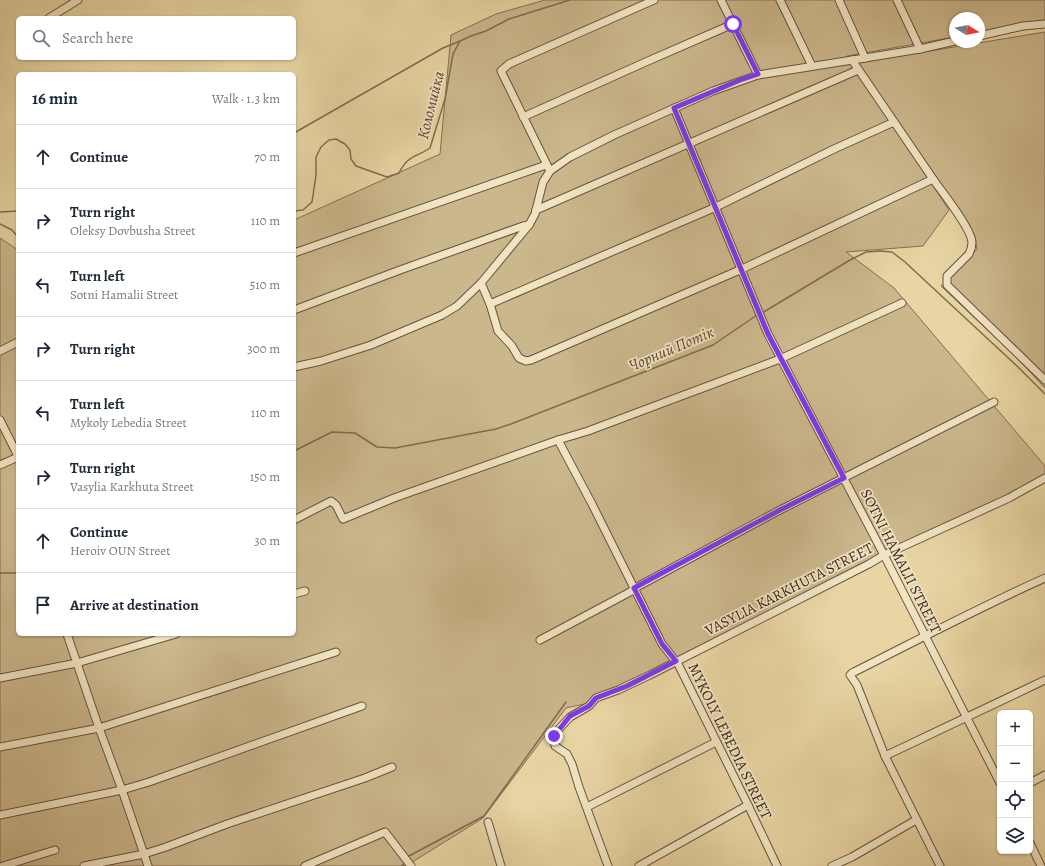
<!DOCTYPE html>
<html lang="en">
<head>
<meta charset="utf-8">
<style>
  :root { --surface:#fff; --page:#f2f2f3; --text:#1f2937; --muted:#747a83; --line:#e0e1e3 }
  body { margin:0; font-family:Alegreya,serif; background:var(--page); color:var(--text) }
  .controls { position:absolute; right:12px; bottom:12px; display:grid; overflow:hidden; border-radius:6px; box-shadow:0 1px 3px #0004 }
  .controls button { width:36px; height:36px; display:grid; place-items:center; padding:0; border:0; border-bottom:1px solid var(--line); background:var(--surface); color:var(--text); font:20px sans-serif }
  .compass { position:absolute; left:949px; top:12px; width:36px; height:36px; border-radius:50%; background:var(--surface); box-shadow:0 1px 3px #0004; rotate:100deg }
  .stop { position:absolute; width:12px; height:12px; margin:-9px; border:3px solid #7c3aed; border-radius:50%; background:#fff }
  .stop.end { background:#7c3aed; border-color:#fff; box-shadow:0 1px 4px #0008 }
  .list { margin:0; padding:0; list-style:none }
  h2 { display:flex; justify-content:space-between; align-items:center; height:52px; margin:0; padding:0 16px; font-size:17px }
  h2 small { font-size:13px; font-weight:400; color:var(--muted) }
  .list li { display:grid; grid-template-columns:26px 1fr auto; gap:12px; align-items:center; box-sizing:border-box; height:64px; padding:0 16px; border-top:1px solid var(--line) }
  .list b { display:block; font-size:15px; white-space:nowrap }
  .list p { margin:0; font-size:13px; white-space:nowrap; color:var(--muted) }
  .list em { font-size:13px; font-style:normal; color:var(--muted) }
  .icon { flex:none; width:22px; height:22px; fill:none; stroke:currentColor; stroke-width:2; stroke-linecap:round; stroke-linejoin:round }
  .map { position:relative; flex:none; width:1045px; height:866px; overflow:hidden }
  .search { position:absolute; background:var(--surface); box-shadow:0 1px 3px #0004; left:16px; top:16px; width:280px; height:44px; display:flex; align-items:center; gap:10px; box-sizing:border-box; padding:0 14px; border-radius:6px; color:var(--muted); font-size:15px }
  .panel { position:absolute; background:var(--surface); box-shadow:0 1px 3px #0004; left:16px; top:72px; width:280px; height:564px; border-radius:6px }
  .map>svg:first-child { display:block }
  .green { fill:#cbb78c; stroke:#856e53 }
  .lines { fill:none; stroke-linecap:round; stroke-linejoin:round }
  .stream { stroke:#826b50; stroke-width:1.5 }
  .minor-casing { stroke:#69513c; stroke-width:9 }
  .minor { stroke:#f0e4c3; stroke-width:7 }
  .route { stroke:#7c3aed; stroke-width:5 }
  .labels { text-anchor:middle; stroke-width:3.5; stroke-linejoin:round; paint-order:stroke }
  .street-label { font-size:15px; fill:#3f251a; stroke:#f0e4c3 }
  .water-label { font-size:16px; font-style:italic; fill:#614835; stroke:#f0e4c3 }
</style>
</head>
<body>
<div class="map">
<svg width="1045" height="866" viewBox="0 0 1045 866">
  <rect width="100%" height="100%" fill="#e8d5a3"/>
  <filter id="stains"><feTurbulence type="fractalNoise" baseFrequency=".005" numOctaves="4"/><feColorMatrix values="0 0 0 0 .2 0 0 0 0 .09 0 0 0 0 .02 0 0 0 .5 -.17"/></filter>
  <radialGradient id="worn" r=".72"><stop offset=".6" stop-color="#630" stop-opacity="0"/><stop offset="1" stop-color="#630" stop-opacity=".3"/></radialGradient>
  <g class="green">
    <polygon points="545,0 1045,0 1045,20 979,32 979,18 955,18 955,37 847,56 949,210 923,246 846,252 894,288 1045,466 1045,477 598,701 566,708 483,818 406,866 0,866 0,238 18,250 18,634 294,634 294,220 440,154 451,35 496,14"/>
    <polygon points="1045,32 1045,388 1019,360 941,286 977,249 974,234 857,63"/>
  </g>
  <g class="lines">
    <g class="stream">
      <polyline points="294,133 443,48 460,41"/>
      <path d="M294 211 303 210 312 202 316 175V157L321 147 329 140 336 139 345 144 350 150 351 159 356 166 387 177 399 173C408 155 415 158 430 148L445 99 453 54 460 41 471 36 486 31 509 19 570 0"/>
      <polyline points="0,212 18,211"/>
      <polyline points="0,224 12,230 18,237"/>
      <polyline points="762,313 850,260 866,252 880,251 892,252 905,262 1018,367 1045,394"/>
      <polyline points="294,451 332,432 355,433 377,447 395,448 496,429 511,424 713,345 757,315"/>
      <polyline points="0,573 18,573"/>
      <polyline points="409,856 484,816 566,702"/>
      <polyline points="401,866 404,864"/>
    </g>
    <g class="minor-casing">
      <g id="minor">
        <polyline points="721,0 758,75"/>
        <polyline points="780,0 812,66"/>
        <polyline points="839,0 865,58"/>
        <polyline points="897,0 920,49"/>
        <polyline points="49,18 78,0"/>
        <polyline points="979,36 1023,26 1045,24"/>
        <polyline points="674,108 768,334 884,555 1000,783"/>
        <polyline points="523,117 648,61 733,24"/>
        <polyline points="550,171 501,71 509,64 654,0"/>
        <path d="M933 179C942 192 971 228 972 242 972 246 971 250 969 254L947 276V285L1045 380"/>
        <polyline points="536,210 858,70"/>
        <polyline points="294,253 546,165"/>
        <polyline points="481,283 490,304 498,331 512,346 519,358 526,361 531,360 742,269 933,179 852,60"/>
        <polyline points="490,304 716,207 834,149 894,122"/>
        <polyline points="294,310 400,270 523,226 529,225"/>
        <polyline points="0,351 18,342"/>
        <polyline points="294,367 321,361 371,345 442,315 457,306 481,283 529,225 535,214 543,182 550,171 570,157 614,135 713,91 758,75 865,58 920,49 955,41"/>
        <polyline points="0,420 18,456"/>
        <polyline points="558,440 592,504 662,644 678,664 748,805 777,866"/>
        <polyline points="0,465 18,457"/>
        <polyline points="294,520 331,501 336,505 343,519 394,498 558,440 588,431 780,359 902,303"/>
        <polyline points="294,594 305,591"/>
        <polyline points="67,634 99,728 122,790 148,866"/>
        <polyline points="540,640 630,592 635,588 778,511 994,402"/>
        <polyline points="0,678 77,663 176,634"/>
        <polyline points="0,747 99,728 336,652"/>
        <polyline points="885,756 1045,680"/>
        <polyline points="1030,783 1045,775"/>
        <polyline points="587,807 716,742"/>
        <polyline points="0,815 122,790 149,782 362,706"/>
        <polyline points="488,822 501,866"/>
        <polyline points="1030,843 1041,866"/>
        <polyline points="3,866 55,850"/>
        <polyline points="84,866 144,854 166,847 227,824 365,778 392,767"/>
        <polyline points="305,866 385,832 411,866"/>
        <polyline points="608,866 579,787 572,764 567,754 555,746 554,738 557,731 570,717 589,706 596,698 618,690 650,675 869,564 884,555 1009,498 1045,478"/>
        <polyline points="639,866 748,805"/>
        <polyline points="832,866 852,857 916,820"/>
        <path d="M940 866 885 756 857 685 850 675 852 673C916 641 980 607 1045 578"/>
      </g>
    </g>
    <use href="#minor" class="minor"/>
  </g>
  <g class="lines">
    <polyline class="route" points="554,736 570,716 589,706 596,698 627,686 676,661 662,644 634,588 778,511 844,478 768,334 674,108 740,80 758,74 733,24"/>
  </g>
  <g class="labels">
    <g class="street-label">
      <text transform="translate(901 561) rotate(63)" y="5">SOTNI HAMALII STREET</text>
      <text transform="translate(789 589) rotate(-27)" y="5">VASYLIA KARKHUTA STREET</text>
      <text transform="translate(730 741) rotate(64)" y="5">MYKOLY LEBEDIA STREET</text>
    </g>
    <g class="water-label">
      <text transform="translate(430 105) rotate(-76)" y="6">Коломийка</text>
      <text transform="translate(671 348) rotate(-23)" y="6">Чорний Потік</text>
    </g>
  </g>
  <rect width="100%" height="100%" filter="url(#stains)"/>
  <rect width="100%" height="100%" fill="url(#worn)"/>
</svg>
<div class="controls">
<button>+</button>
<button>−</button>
<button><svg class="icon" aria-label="locate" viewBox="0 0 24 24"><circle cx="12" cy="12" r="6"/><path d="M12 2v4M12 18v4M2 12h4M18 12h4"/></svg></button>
<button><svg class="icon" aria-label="layers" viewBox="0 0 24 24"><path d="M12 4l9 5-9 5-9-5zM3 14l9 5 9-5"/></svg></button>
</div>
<svg class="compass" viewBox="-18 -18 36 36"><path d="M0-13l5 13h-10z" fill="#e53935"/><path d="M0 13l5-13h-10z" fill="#747a83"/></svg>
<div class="stop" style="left:733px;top:24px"></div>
<div class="stop end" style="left:554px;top:736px"></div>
<div class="search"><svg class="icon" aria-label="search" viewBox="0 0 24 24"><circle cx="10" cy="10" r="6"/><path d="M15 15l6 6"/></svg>Search here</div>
<section class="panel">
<h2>16 min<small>Walk · 1.3 km</small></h2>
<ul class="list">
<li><svg class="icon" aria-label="ahead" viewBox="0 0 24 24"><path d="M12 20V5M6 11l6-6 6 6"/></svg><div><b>Continue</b></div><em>70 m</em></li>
<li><svg class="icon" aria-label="right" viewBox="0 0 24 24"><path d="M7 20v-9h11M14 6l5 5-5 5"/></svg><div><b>Turn right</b><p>Oleksy Dovbusha Street</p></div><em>110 m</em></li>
<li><svg class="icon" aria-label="left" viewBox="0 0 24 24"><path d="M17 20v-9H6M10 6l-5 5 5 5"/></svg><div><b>Turn left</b><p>Sotni Hamalii Street</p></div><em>510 m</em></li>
<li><svg class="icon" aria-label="right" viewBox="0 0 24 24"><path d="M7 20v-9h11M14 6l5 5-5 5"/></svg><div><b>Turn right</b></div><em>300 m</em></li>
<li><svg class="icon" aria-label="left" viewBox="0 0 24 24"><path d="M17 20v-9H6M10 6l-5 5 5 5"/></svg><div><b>Turn left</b><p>Mykoly Lebedia Street</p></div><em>110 m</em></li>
<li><svg class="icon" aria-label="right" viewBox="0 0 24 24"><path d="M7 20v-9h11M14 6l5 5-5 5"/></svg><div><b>Turn right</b><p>Vasylia Karkhuta Street</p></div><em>150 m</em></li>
<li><svg class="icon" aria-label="ahead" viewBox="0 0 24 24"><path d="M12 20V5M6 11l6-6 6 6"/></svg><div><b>Continue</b><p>Heroiv OUN Street</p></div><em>30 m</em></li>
<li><svg class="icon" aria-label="arrive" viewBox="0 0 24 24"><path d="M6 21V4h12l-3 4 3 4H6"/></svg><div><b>Arrive at destination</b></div></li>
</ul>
</section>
</div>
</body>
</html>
